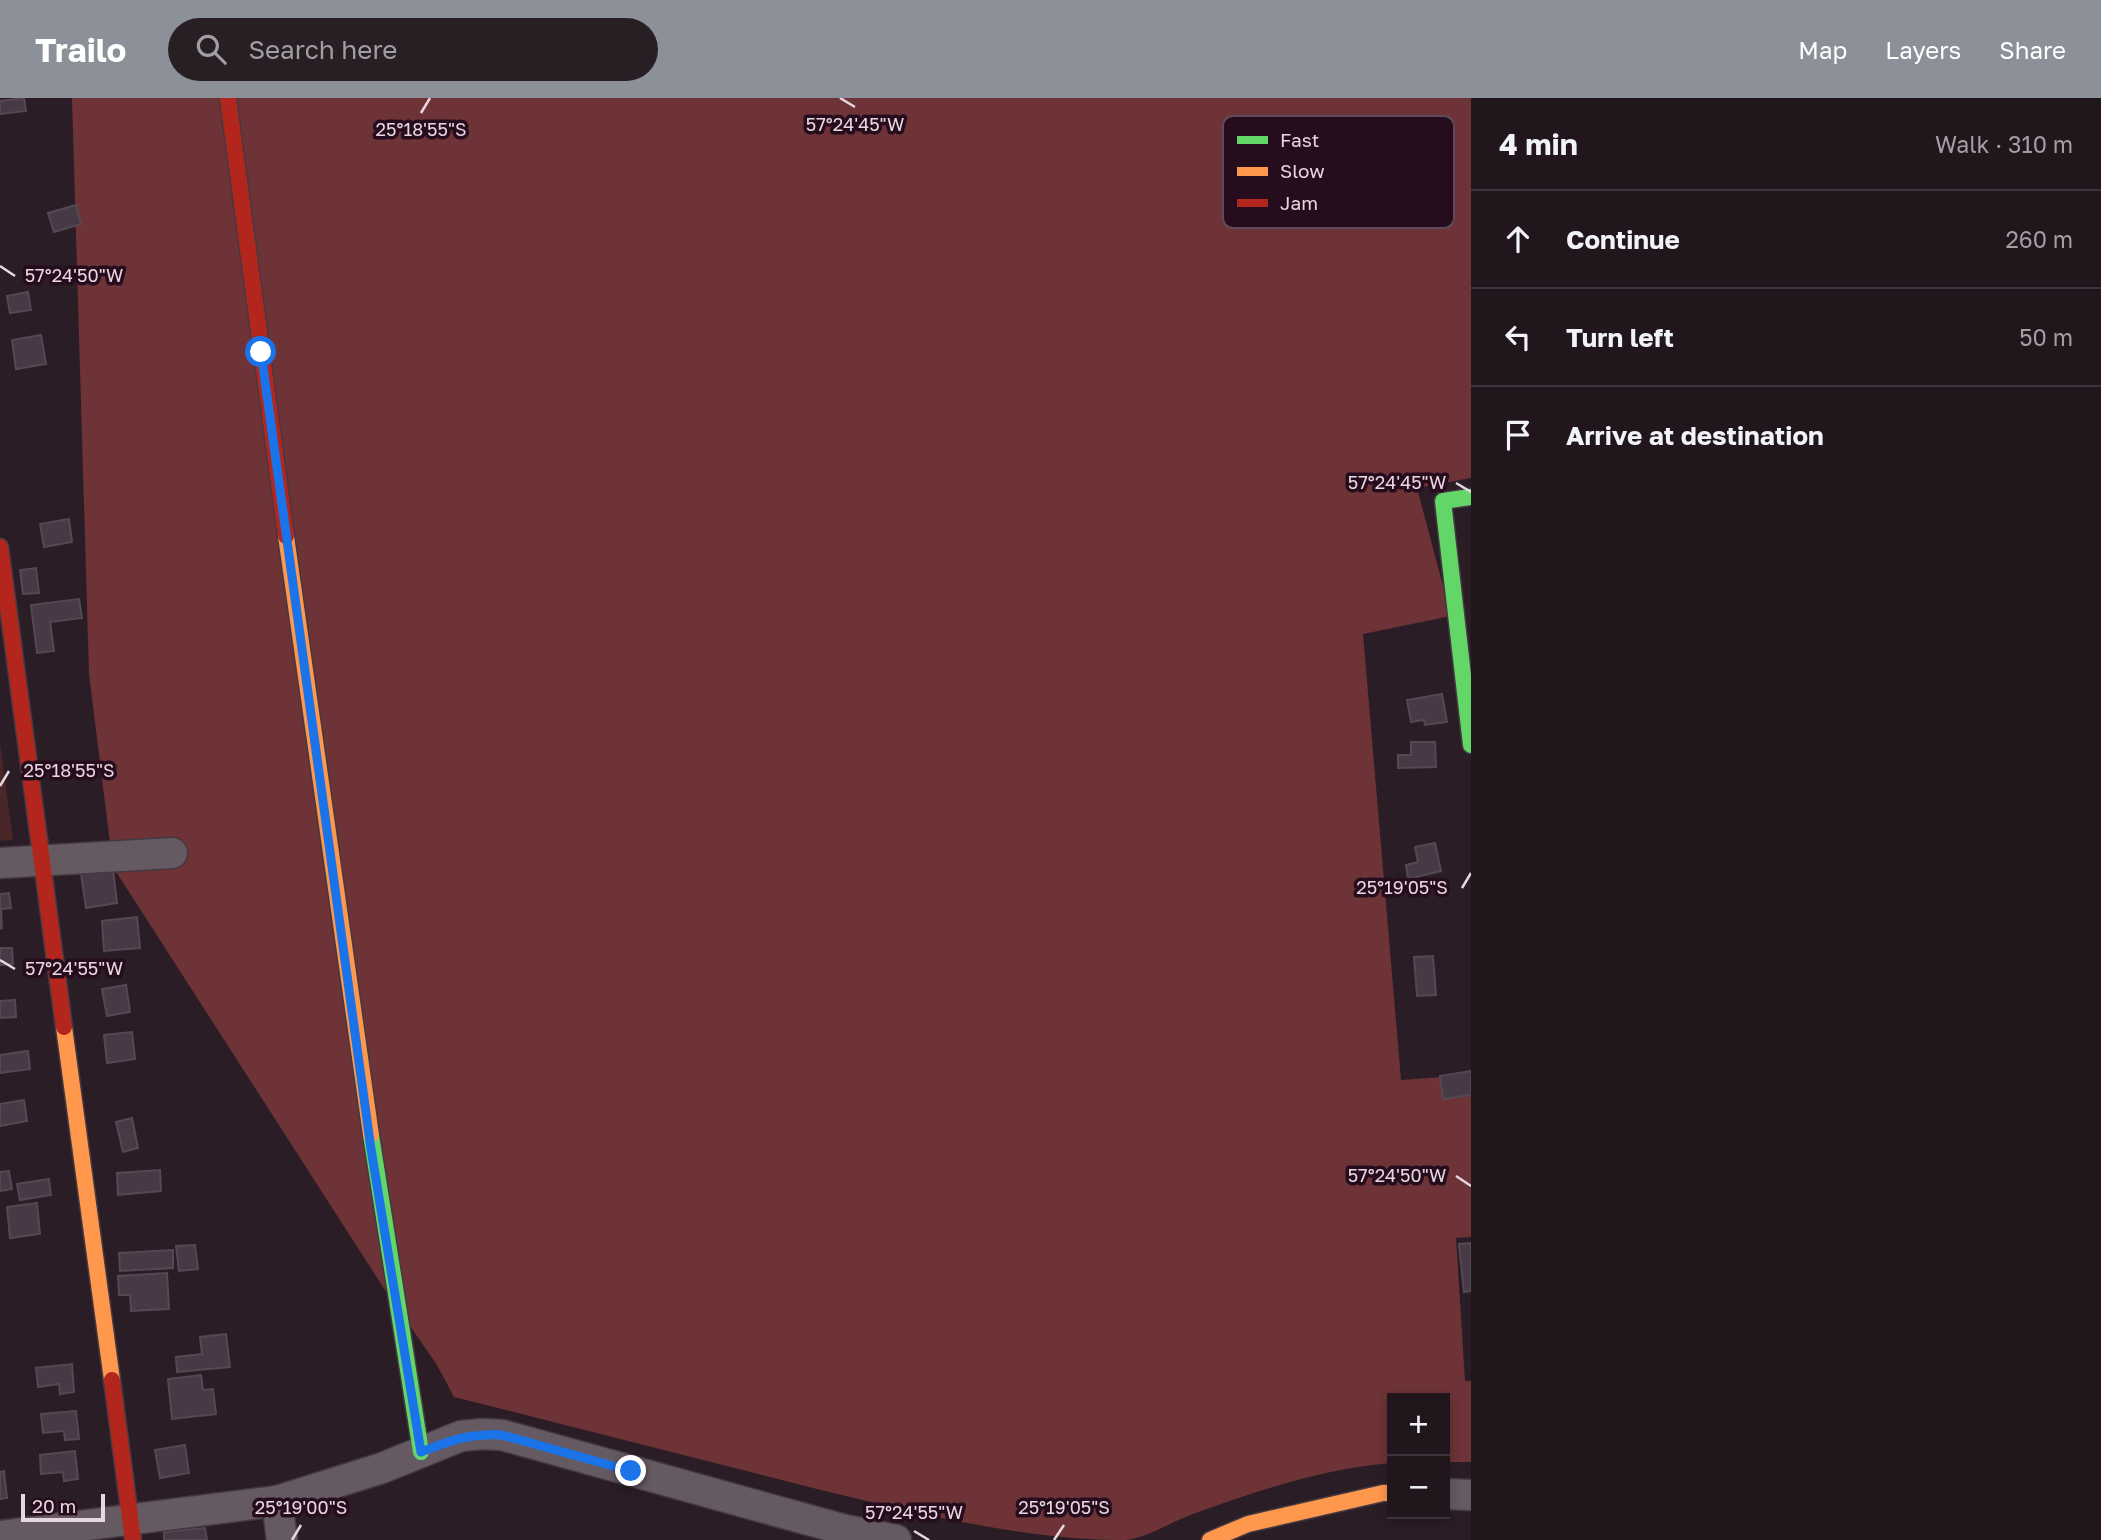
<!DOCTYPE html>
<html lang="en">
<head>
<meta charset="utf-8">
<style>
  :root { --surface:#20161c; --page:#281f25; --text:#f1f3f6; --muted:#a29fa3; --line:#3d353b; --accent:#8c9099 }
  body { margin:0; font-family:"Golos Text",sans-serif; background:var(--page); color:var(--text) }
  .controls { position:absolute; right:21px; bottom:21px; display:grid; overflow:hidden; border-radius:0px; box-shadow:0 4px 10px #0003 }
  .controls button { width:63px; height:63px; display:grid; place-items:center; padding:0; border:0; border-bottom:2px solid var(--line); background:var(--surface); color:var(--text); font:35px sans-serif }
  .scale { position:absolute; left:21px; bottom:18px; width:84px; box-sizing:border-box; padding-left:7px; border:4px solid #e8d6e0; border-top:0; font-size:19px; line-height:24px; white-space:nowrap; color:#e8d6e0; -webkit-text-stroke:5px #260d1e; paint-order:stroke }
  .stop { position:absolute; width:21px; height:21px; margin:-16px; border:5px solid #1a73e8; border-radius:50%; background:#fff }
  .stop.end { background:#1a73e8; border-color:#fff; box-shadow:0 2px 7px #0008 }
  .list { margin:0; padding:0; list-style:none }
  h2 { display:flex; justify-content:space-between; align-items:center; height:91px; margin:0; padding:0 28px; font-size:30px }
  h2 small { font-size:23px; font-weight:400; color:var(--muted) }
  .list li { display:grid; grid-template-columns:46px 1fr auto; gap:21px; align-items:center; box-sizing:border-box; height:98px; padding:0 28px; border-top:2px solid var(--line) }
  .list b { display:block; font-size:26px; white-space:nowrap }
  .list em { font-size:23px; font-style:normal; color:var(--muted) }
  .icon { flex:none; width:38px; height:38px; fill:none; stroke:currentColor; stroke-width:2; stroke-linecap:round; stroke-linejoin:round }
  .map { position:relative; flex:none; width:1471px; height:1442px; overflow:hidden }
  header { display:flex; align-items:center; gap:42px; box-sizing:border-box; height:98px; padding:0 35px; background:var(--accent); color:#fff }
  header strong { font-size:33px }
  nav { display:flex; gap:38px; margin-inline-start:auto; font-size:24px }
  .search { width:490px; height:63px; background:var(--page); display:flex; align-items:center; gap:18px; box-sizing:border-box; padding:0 24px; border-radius:38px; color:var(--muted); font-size:26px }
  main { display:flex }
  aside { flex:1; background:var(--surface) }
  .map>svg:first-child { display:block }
  .green { fill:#492628 }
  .forest { fill:#6d3336 }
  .building { fill:#483947; stroke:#544953; stroke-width:2 }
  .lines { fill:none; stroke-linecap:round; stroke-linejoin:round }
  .street-casing { stroke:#453941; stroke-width:33 }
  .fast-casing { stroke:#453941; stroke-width:19 }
  .slow-casing { stroke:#453941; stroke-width:19 }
  .jam-casing { stroke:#453941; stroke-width:19 }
  .street { stroke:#665a62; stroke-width:30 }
  .fast { stroke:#63d668; stroke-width:16 }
  .slow { stroke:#ff974d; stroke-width:16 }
  .jam { stroke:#b3261e; stroke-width:16 }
  .route { stroke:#1a73e8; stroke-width:9 }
  .ticks { fill:none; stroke:#e8d6e0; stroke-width:2.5 }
  .key { fill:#260d1e; stroke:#604958; stroke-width:2 }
  .key-label { font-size:19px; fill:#e8d6e0 }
  .ticks-label { font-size:18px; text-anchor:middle; fill:#e8d6e0; stroke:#260d1e; stroke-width:7; stroke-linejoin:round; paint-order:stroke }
</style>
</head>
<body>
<header>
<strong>Trailo</strong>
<div class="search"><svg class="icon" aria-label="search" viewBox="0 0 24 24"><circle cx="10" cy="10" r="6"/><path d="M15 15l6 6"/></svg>Search here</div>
<nav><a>Map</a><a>Layers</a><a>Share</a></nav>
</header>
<main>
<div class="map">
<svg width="1471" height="1442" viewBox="0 0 1471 1442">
  <rect width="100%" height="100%" fill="#2b1d26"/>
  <polygon class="green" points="0,645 13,742 0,743"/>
  <path class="forest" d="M72 0H1471V380L1417 390 1451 518 1363 536 1401 982 1471 977V1139L1456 1140 1465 1283H1471V1364H1445V1300H1392V1365C1325 1370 1257 1393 1193 1416 1173 1423 1145 1441 1125 1442 1023 1442 911 1414 813 1390 694 1360 574 1329 454 1299L437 1267 383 1189 113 769 89 576Z"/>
  <g class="building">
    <polygon points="24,0 26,13 0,16 0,3"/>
    <polygon points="76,107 81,126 54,134 48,115"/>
    <polygon points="28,194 31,212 10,215 7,198"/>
    <polygon points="41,237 46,266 16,271 12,242"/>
    <polygon points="69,421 72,444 44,449 40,426"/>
    <polygon points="36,470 39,495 23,496 20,472"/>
    <polygon points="79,501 82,520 50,524 54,553 37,555 31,507"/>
    <polygon points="1442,596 1447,624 1425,627 1424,622 1411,624 1407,602"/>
    <polygon points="1411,644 1435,644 1436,669 1398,670 1398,657 1411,657"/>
    <polygon points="1435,745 1441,773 1408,781 1406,767 1418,764 1415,749"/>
    <polygon points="113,772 117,805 86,810 81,776"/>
    <polygon points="9,795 11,810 1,811 2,830 0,831 0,796"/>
    <polygon points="137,819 140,850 104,853 102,823"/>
    <polygon points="0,850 12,850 13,866 0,867"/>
    <polygon points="1433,858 1436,897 1417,898 1414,859"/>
    <polygon points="126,887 130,914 107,918 102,891"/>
    <polygon points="15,902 16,919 0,920 0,903"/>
    <polygon points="132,934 135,961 107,965 104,937"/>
    <polygon points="28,953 30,971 0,975 0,957"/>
    <polygon points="1471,973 1471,997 1443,1001 1440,978"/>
    <polygon points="24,1002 27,1023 0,1028 0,1006"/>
    <polygon points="132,1020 138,1050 123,1054 116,1024"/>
    <polygon points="160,1072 161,1093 118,1097 117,1075"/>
    <polygon points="9,1073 12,1091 0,1093 0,1074"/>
    <polygon points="49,1081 51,1097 20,1102 17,1086"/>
    <polygon points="37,1105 40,1136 10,1140 7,1109"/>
    <polygon points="1471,1145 1471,1193 1464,1194 1459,1146"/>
    <polygon points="195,1147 198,1171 179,1173 176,1148"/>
    <polygon points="173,1152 173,1170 120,1173 119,1155"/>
    <polygon points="167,1175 169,1211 131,1213 130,1197 119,1197 118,1178"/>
    <polygon points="226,1236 230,1269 177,1274 176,1259 202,1256 200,1239"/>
    <polygon points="72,1266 74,1294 60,1296 59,1286 38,1289 36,1270"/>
    <polygon points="201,1277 203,1292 213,1291 216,1316 172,1321 168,1281"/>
    <polygon points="76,1313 79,1341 65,1342 64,1333 43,1335 41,1316"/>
    <polygon points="185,1347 189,1375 160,1380 155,1352"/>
    <polygon points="75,1353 78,1381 64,1383 63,1374 41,1376 40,1357"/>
    <polygon points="4,1373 7,1400 0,1401 0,1374"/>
    <polygon points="205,1430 207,1442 164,1442 164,1434"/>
  </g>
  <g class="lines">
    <g class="street-casing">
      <g id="street">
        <polyline points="0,765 172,755"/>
        <polyline points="1445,1396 1471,1397"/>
        <polyline points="277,1403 282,1442"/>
        <polyline points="0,1438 277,1403 382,1370 461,1338 482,1336 502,1337 845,1432 896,1442"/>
      </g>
    </g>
    <g class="fast-casing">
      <g id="fast">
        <polyline points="1471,399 1443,403 1471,647"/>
        <polyline points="371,1037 421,1354"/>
      </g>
    </g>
    <g class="slow-casing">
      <g id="slow">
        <polyline points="286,438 371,1037"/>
        <polyline points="64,929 112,1282"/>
        <polyline points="1210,1442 1248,1426 1383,1395 1392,1395"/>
      </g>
    </g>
    <g class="jam-casing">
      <g id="jam">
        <polyline points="228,0 286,438"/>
        <polyline points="0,449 64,929"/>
        <polyline points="112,1282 133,1442"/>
      </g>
    </g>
    <use href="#street" class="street"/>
    <use href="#fast" class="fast"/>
    <use href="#slow" class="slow"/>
    <use href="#jam" class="jam"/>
  </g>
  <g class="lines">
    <path class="route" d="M261 254 371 1051 421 1354C450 1343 469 1335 502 1337L631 1373"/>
  </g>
  <path class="ticks" d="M840 0 855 9M421 15 430 0M0 168 15 178M1456 385 1471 394M0 688 9 673M1462 790 1471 775M0 862 15 871M1456 1078 1471 1088M914 1433 929 1442M292 1442 301 1427M1054 1442 1064 1427"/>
  <rect x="1223" y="18" width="231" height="112" rx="10" class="key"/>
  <rect x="1237" y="38" width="31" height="8" fill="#63d668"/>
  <rect x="1237" y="69" width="31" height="9" fill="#ff974d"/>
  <rect x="1237" y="101" width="31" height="8" fill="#b3261e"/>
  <g class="key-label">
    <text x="1280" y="49">Fast</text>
    <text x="1280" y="80">Slow</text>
    <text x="1280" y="112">Jam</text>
  </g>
  <g class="ticks-label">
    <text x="855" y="33">57°24'45"W</text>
    <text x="421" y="38">25°18'55"S</text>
    <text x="74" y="184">57°24'50"W</text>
    <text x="1397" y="391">57°24'45"W</text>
    <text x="69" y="679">25°18'55"S</text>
    <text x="1402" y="796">25°19'05"S</text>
    <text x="74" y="877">57°24'55"W</text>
    <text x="1397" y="1084">57°24'50"W</text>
    <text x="301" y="1416">25°19'00"S</text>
    <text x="1064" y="1416">25°19'05"S</text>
    <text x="914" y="1421">57°24'55"W</text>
  </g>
</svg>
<div class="controls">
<button>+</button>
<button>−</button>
</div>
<div class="scale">20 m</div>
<div class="stop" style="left:261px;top:254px"></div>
<div class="stop end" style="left:631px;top:1373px"></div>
</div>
<aside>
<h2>4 min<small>Walk · 310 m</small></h2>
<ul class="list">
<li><svg class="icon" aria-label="ahead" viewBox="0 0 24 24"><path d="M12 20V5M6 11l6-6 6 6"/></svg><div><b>Continue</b></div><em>260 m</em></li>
<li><svg class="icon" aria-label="left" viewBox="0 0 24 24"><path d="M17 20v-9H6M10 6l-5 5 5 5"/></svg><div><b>Turn left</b></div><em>50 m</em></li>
<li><svg class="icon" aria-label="arrive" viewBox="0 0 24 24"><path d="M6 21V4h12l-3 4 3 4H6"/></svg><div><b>Arrive at destination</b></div></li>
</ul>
</aside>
</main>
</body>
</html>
